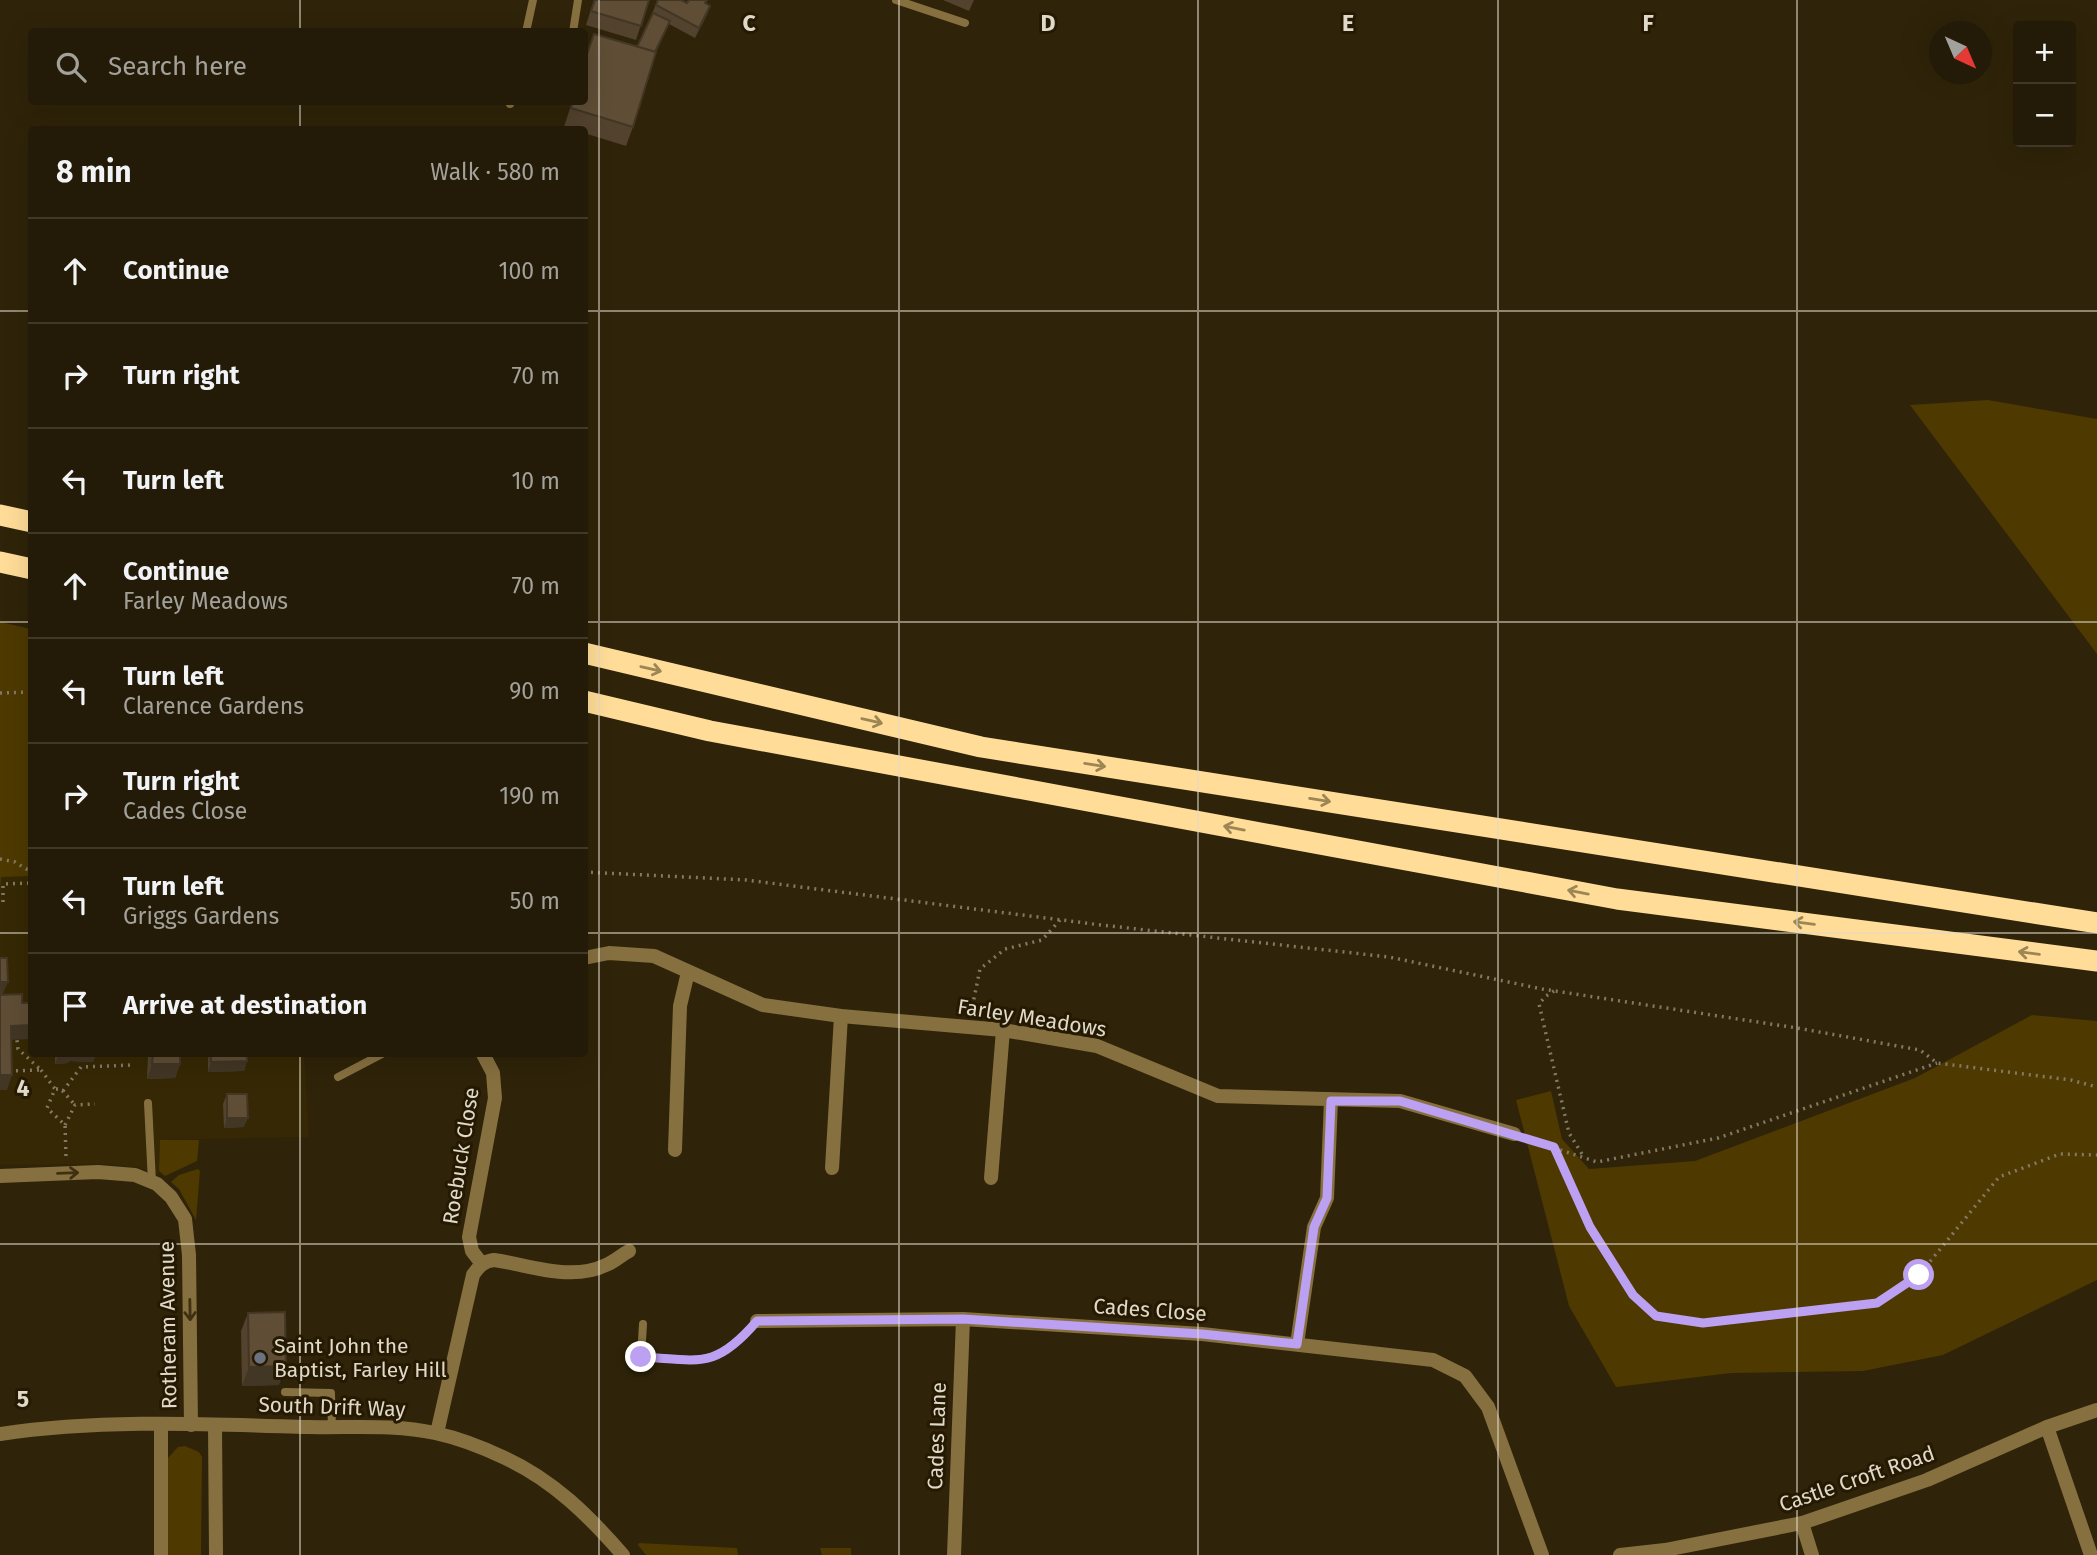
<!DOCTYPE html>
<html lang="en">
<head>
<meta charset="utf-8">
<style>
  :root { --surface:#231b07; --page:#2b2411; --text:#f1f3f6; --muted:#a3a19b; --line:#403928 }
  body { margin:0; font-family:"Fira Sans",sans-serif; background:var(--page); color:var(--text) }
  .controls { position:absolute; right:21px; top:21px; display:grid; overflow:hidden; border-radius:7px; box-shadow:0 7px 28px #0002 }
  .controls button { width:63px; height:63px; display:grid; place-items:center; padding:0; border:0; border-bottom:2px solid var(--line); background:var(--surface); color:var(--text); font:35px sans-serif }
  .compass { position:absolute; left:1929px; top:21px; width:63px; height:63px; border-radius:50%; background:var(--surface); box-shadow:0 7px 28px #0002; rotate:136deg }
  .stop { position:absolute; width:21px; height:21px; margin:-16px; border:5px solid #bca0f2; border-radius:50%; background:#fff }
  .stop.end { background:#bca0f2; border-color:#fff; box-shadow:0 2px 7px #0008 }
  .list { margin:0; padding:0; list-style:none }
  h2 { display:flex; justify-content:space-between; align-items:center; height:91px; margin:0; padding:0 28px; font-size:30px }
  h2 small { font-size:23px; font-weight:400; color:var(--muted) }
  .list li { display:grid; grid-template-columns:46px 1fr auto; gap:21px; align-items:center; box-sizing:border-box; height:105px; padding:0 28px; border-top:2px solid var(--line) }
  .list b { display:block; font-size:26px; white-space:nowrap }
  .list p { margin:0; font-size:23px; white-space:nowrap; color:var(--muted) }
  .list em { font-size:23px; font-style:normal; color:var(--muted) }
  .icon { flex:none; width:38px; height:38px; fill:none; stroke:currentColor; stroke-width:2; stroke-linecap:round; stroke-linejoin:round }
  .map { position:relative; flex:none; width:2097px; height:1555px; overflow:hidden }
  .search { position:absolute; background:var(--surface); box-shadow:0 7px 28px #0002; left:28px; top:28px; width:560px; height:77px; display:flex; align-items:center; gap:18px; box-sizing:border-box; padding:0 24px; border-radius:7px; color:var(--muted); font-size:26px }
  .panel { position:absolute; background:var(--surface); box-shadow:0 7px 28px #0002; left:28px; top:126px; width:560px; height:931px; border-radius:7px }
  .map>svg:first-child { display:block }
  .built { fill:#362804 }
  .green { fill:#4e3900 }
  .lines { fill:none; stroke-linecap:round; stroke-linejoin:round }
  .path { stroke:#837a64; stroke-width:3.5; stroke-dasharray:2 5; stroke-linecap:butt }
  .service { stroke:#877040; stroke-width:8 }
  .minor { stroke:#877040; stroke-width:14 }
  .motorway { stroke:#ffdd98; stroke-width:21 }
  .wall { fill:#52422e }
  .shaded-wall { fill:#423625 }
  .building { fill:#5f4d35; stroke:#423625; stroke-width:2 }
  .oneway { stroke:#9d8554 }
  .oneway2 { stroke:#3e3011 }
  .route { stroke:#bca0f2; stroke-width:9 }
  .grid { fill:none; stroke:#e0d9ca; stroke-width:2; stroke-opacity:0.55 }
  .worship-dot { fill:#6b7280; stroke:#251a01; stroke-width:2.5 }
  .labels { text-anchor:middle; stroke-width:6; stroke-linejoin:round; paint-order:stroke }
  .street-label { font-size:21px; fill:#e0d9ca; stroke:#251a01 }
  .poi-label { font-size:21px; fill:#e0d9ca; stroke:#251a01; text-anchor:start }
  .grid-label { font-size:23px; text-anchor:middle; font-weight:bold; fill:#e0d9ca; stroke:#251a01; stroke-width:6; stroke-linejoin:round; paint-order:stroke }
</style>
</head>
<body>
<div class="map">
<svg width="2097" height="1555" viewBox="0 0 2097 1555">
  <rect width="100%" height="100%" fill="#2f2409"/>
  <polygon class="built" points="0,622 31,629 32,1054 304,1054 309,1137 160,1140 159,1175 137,1167 107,1164 0,1165"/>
  <g class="green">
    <polygon points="1988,400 2097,419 2097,654 1910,405"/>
    <polygon points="0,622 31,629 32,876 1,877 0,893"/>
    <polygon points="2032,1015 2097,1021 2097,1280 1943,1355 1863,1371 1731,1373 1616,1387 1569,1306 1516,1100 1551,1091 1562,1139 1589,1169 1695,1161 1915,1078"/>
    <polygon points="160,1140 199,1140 197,1161 165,1176 159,1171"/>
    <polygon points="198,1169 200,1171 196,1220 179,1189 171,1182 179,1175"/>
    <polygon points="185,1446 199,1452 202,1457 201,1555 166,1555 167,1459 178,1447"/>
    <polygon points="639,1543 737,1548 738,1555 646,1555 638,1545"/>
    <polygon points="820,1548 851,1548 851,1555 822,1555"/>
  </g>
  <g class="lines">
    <g class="path">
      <polyline points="0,693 32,692"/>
      <polyline points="0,859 15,862 26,869 32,869"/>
      <polyline points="584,872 746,880 1101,925 1389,957 1542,989 1797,1028 1920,1050 1937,1063 2071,1080 2097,1087"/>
      <polyline points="3,902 3,884 32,883"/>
      <polyline points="1554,991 1546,996 1539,1004 1569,1133 1582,1154"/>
      <polyline points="971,1013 980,969 1005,949 1042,940 1060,920"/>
      <polyline points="41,1070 55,1089 47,1108 65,1125 66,1157"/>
      <polyline points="9,1071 41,1070 18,1049 17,1040"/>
      <polyline points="56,1089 61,1089 75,1105"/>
      <polyline points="63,1091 81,1067 132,1065"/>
      <polyline points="65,1125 75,1105 95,1104"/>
      <polyline points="1527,1139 1597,1162 1718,1138 1937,1063"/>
      <polyline points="1554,1147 1590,1227 1633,1295 1656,1316 1703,1323 1877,1303 1919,1275 1999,1177 2060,1154 2097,1155"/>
    </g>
    <g class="service">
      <polyline points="896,0 965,23"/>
      <polyline points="526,32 533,0"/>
      <polyline points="573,32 578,0"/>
      <polyline points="510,104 510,102"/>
      <polyline points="338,1077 382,1054"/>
      <polyline points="148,1103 152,1182"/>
      <path d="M643 1324 641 1357C700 1360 715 1370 757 1321"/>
      <polyline points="285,1392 331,1393 332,1428"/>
    </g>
    <g class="minor">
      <polyline points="584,958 609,953 654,956 763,1005 841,1016 1003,1030 1097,1046 1218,1096 1400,1101 1514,1134"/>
      <polyline points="675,1150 680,1006 688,972"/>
      <polyline points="832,1168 841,1016"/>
      <polyline points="0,1176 98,1172 135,1175 157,1184 171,1197 185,1219 189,1255 191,1425"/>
      <polyline points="991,1178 1003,1030"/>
      <polyline points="482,1264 472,1251 469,1237 495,1098 493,1073 483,1054"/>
      <polyline points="757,1321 963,1319 1202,1334 1433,1360 1465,1376 1488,1407 1542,1555"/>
      <polyline points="1297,1344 1314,1227 1327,1198 1331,1100"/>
      <polyline points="161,1425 161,1555"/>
      <polyline points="215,1425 216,1555"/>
      <polyline points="2047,1427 2091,1555"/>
      <path d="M437 1433 473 1275C479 1266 484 1261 494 1260 530 1265 571 1282 606 1265 614 1262 621 1255 629 1251"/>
      <path d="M0 1434C101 1419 206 1424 308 1427 350 1428 394 1424 435 1433 458 1438 484 1448 505 1458 553 1480 589 1516 623 1555"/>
      <polyline points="1802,1523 1812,1555"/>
      <polyline points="954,1555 963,1319"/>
      <polyline points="1620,1555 1665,1550 1802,1523 1927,1480 2047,1427 2097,1410"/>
    </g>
    <g class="motorway">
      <polyline points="0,515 32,522"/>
      <polyline points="0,562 32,569"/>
      <polyline points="584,653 981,747 2097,923"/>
      <polyline points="584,701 710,731 1617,899 2097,961"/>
    </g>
  </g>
  <g class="wall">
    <polygon points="594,0 649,0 636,40 586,25"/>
    <polygon points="658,0 687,3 706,4 710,6 707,15 695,38 669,24 656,52 633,127 626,146 584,133 584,130 572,130 564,127 572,102 584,102 584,60 594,34 637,47"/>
    <polygon points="943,0 974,0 969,11"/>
    <polygon points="55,1054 180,1054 180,1064 175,1078 147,1079 148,1054 95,1056 93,1062 69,1061 68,1063 55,1064"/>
    <polygon points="208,1054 247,1054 247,1061 244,1071 208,1072"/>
    <polygon points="227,1094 244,1127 224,1128 223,1104"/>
    <polygon points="248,1313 279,1385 242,1386 241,1331"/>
  </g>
  <g class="shaded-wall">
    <polygon points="710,6 707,15 695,38 699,28"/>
    <polygon points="0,982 8,982 2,996 0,996"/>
    <polygon points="32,1025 32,1039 6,1040 11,1026"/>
    <polygon points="59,1054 148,1054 95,1056 93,1062 69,1061 68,1063 55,1064"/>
    <polygon points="247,1061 244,1071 208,1072 211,1062"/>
    <polygon points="152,1064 180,1064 175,1078 147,1079"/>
    <polygon points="0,1075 12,1075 7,1090 0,1090"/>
    <polygon points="227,1118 248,1118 244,1127 224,1128"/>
    <polygon points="286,1366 279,1385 242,1386 249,1367"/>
  </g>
  <g class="building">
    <polygon points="595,0 649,0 641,26 591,11"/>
    <polygon points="658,0 681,0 687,3 689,0 707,0 705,3 710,6 699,28 656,5"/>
    <polygon points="653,13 670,21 655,52 637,47"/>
    <polygon points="594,34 656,52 633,127 571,108 573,102 584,102 584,63"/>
    <polygon points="0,958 7,958 8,982 0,982"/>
    <polygon points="22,994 22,1003 32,1003 32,1025 11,1026 12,1075 0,1075 0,995"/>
    <polygon points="153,1054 180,1054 180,1064 152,1064"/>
    <polygon points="211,1054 247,1054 247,1061 211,1062"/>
    <polygon points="227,1094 247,1094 248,1118 227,1118"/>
    <polygon points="285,1312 286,1366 249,1367 248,1313"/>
  </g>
  <defs><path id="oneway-shaft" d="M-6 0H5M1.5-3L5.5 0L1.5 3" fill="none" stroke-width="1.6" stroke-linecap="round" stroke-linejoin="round" transform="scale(1.75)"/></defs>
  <g class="oneway">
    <use href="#oneway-shaft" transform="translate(651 669) rotate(13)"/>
    <use href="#oneway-shaft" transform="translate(872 721) rotate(13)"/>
    <use href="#oneway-shaft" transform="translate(1095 765) rotate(9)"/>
    <use href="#oneway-shaft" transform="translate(1320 800) rotate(9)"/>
    <use href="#oneway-shaft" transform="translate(1234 828) rotate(-169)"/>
    <use href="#oneway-shaft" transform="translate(1578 892) rotate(-169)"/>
    <use href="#oneway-shaft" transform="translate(1804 923) rotate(-173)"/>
    <use href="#oneway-shaft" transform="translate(2029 953) rotate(-173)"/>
  </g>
  <g class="oneway2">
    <use href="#oneway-shaft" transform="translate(68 1173) rotate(-2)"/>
    <use href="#oneway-shaft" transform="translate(190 1310) rotate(89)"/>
  </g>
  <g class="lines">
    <path class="route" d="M641 1357C700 1360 715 1370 757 1321L963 1319 1202 1334 1297 1344 1314 1227 1327 1198 1331 1101H1400L1554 1147 1590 1227 1633 1295 1656 1316 1703 1323 1877 1303 1919 1275"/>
  </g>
  <path class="grid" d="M300 0V32M599 0V1555M899 0V1555M1198 0V1555M1498 0V1555M1797 0V1555M300 102V130M0 311H32M584 311H2097M0 622H32M584 622H2097M0 933H32M584 933H2097M300 1054V1555M0 1244H2097"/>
  <circle class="worship-dot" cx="260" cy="1358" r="7"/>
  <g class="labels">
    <g class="street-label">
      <text transform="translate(1032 1018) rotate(9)" y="7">Farley Meadows</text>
      <text transform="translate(461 1156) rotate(-81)" y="7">Roebuck Close</text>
      <text transform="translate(1150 1310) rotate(4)" y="7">Cades Close</text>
      <text transform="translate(168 1325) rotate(-91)" y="7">Rotheram Avenue</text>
      <text transform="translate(332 1407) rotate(2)" y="7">South Drift Way</text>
      <text transform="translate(937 1436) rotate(-88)" y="7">Cades Lane</text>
      <text transform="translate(1857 1479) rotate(-19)" y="7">Castle Croft Road</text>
    </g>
    <g class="poi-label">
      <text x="274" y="1353">Saint John the<tspan x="274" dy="24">Baptist, Farley Hill</tspan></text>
    </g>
  </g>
  <g class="grid-label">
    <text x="749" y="31">C</text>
    <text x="1048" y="31">D</text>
    <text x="1348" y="31">E</text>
    <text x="1648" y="31">F</text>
    <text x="23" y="1096">4</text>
    <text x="23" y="1407">5</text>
  </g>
</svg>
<div class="controls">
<button>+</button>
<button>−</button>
</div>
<svg class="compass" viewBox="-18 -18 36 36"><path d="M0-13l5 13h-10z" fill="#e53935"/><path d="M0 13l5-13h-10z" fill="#a3a19b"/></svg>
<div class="stop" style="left:1919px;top:1275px"></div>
<div class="stop end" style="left:641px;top:1357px"></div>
<div class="search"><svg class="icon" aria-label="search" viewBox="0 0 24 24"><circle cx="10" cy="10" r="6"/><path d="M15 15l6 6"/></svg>Search here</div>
<section class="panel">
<h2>8 min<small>Walk · 580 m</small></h2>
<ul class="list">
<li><svg class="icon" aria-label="ahead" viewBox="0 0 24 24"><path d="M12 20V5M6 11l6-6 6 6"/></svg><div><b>Continue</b></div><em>100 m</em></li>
<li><svg class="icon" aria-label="right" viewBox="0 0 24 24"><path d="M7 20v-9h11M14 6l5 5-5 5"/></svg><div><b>Turn right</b></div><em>70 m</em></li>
<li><svg class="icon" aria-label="left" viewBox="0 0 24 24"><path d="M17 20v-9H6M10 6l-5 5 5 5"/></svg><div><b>Turn left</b></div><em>10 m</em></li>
<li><svg class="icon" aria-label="ahead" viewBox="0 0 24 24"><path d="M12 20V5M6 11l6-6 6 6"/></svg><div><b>Continue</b><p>Farley Meadows</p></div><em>70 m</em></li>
<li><svg class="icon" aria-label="left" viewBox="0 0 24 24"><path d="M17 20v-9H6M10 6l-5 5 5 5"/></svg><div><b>Turn left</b><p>Clarence Gardens</p></div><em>90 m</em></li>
<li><svg class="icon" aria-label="right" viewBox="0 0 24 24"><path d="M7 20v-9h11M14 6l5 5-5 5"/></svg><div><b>Turn right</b><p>Cades Close</p></div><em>190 m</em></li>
<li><svg class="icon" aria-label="left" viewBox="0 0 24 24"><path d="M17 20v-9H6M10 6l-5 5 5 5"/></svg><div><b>Turn left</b><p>Griggs Gardens</p></div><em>50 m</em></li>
<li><svg class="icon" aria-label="arrive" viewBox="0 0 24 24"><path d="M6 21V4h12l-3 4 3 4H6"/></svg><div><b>Arrive at destination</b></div></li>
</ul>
</section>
</div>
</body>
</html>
